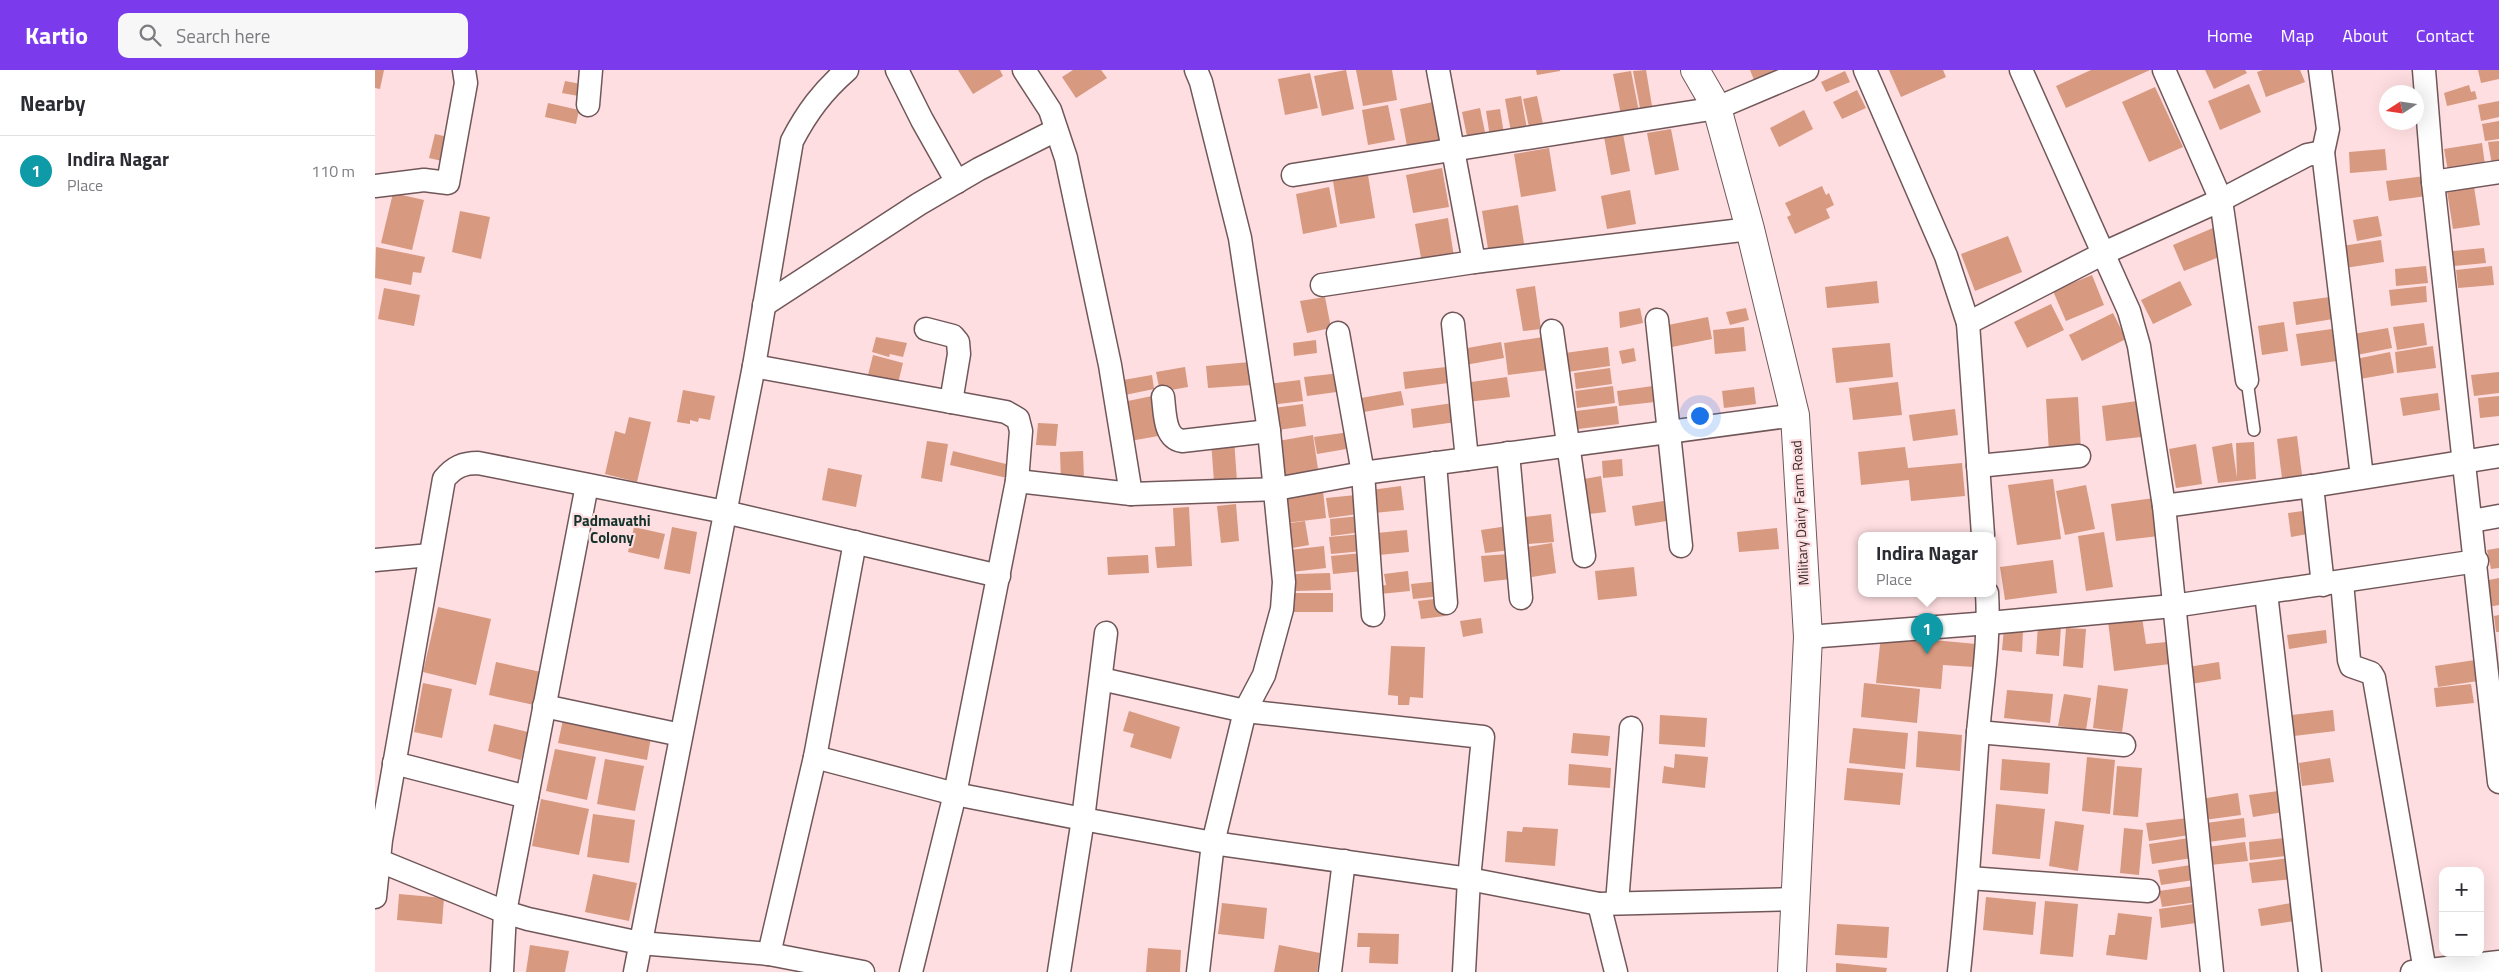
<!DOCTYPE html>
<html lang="en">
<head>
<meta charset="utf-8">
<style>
  :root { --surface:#fff; --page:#f7f7f7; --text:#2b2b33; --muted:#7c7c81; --line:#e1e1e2; --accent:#7c3aed }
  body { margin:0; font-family:"Titillium Web",sans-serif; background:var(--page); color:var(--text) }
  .controls { position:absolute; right:15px; bottom:15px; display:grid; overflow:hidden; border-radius:10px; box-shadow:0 5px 20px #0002 }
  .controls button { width:45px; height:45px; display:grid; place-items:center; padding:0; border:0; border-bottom:1px solid var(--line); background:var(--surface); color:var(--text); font:25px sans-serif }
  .compass { position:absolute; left:2004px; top:15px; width:45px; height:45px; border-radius:50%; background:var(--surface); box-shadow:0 5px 20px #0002; rotate:258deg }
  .you { position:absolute; left:1324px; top:345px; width:18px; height:18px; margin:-12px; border:4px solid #fff; border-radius:50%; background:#1a73e8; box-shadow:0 0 0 8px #1a73e833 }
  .badge { display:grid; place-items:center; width:32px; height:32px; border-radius:50%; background:var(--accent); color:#fff; font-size:16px; font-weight:700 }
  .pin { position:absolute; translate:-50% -41px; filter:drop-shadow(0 1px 2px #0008) }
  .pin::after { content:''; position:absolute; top:26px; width:18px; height:15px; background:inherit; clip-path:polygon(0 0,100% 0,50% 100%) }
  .popup { position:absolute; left:1483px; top:462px; width:138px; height:65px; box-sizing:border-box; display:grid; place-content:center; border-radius:10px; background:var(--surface); filter:drop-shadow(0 1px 4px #0005); font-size:16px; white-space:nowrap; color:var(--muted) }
  .popup b { font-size:19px; color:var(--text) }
  .popup::after { content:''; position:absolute; left:50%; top:100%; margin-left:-10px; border:10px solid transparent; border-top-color:var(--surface) }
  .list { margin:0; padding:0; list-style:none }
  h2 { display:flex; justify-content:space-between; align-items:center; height:65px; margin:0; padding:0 20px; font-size:21px }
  h2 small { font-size:16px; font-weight:400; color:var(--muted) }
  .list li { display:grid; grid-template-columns:32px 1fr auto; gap:15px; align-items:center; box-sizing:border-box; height:70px; padding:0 20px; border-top:1px solid var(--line) }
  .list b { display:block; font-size:19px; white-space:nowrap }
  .list p { margin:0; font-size:16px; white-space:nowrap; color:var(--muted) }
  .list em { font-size:16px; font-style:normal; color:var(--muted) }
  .icon { flex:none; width:28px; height:28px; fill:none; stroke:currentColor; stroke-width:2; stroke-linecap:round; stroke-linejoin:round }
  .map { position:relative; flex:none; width:2124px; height:902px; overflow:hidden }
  header { display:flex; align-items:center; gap:30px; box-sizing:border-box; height:70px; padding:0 25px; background:var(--accent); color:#fff }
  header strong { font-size:24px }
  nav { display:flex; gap:28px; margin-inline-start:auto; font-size:18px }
  .search { width:350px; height:45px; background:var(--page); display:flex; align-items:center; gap:12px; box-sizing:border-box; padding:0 18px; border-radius:10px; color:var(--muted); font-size:19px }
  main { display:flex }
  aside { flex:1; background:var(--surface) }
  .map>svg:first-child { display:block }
  .building { fill:#d7997f }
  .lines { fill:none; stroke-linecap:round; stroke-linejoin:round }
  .lane-casing { stroke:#715759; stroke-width:14 }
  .street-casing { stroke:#715759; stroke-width:25 }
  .secondary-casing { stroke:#715759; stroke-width:30 }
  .lane { stroke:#fff; stroke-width:11 }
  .street { stroke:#fff; stroke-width:22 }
  .secondary { stroke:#fff; stroke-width:28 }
  .labels { text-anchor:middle; stroke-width:4.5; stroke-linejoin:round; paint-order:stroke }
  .street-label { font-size:14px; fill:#362a2b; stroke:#fedee1 }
  .neighbourhood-label { font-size:15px; font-weight:bold; fill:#14332c; stroke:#fedee1 }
</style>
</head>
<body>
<header>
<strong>Kartio</strong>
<div class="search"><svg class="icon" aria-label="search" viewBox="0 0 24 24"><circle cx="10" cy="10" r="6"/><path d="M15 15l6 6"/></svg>Search here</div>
<nav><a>Home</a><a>Map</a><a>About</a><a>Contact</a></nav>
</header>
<main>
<aside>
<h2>Nearby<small></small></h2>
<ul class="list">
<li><span class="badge" style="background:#0f9aa8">1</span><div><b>Indira Nagar</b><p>Place</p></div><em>110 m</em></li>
</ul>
</aside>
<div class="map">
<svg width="2124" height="902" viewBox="0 0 2124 902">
  <rect width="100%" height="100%" fill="#fedee1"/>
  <g class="building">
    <polygon points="0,0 9,0 5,19 0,18"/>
    <polygon points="583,0 625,0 628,6 598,24"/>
    <polygon points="698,0 726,0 732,8 701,28 687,7"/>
    <polygon points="971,0 979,39 947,46 939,6"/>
    <polygon points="981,0 1017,0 1022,30 988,36"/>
    <polygon points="1161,0 1185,0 1185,1 1162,5"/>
    <polygon points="1271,0 1277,36 1265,38 1258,1"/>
    <polygon points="1375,0 1405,0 1379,10"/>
    <polygon points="1514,0 1568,0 1571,7 1526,27"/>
    <polygon points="1716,0 1775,0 1691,38 1681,16"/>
    <polygon points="1830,0 1870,0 1872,3 1839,19"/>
    <polygon points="1888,0 1925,0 1930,12 1891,27 1882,2"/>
    <polygon points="2103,0 2124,0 2124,9 2106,13"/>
    <polygon points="1256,1 1264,42 1246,45 1238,4"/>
    <polygon points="1470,1 1475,12 1451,22 1446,12"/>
    <polygon points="935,3 943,38 910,45 903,9"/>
    <polygon points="190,11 211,15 209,27 187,23"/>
    <polygon points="1874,14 1886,42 1845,60 1833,31"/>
    <polygon points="2094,15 2096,22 2100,21 2102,29 2072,36 2069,23"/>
    <polygon points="1780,17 1808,77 1774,92 1747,32"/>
    <polygon points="1482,20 1491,38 1467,49 1458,32"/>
    <polygon points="1146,26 1152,59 1136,62 1130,29"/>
    <polygon points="1162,26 1168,54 1154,57 1148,29"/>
    <polygon points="2124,31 2124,47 2106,51 2103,35"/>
    <polygon points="1058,32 1065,70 1032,76 1025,39"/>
    <polygon points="173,33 204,40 201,54 170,47"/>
    <polygon points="1013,35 1020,70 993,75 987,40"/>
    <polygon points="1105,38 1111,67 1093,71 1087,42"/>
    <polygon points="1125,39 1129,64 1115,67 1111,41"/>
    <polygon points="1429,40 1438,59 1404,77 1395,58"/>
    <polygon points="2124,51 2124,69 2110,71 2107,54"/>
    <polygon points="1296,59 1304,100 1280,105 1272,63"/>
    <polygon points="60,64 73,67 67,91 54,88"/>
    <polygon points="1248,64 1255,101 1236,105 1229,67"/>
    <polygon points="2124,71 2124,94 2117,95 2113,72"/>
    <polygon points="2107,73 2110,95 2073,101 2069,79"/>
    <polygon points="1174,78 1181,121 1146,127 1139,84"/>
    <polygon points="2010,79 2012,100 1975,103 1974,82"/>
    <polygon points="1067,98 1074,137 1038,143 1031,105"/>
    <polygon points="993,105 1000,148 965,154 958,111"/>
    <polygon points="2050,106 2052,126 2014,131 2011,111"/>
    <polygon points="1447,116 1451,125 1454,123 1459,135 1451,139 1455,148 1420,164 1412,147 1416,145 1410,133"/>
    <polygon points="954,117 962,157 928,164 921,124"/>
    <polygon points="2099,117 2105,155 2078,159 2072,121"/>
    <polygon points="1255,120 1261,154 1232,159 1226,126"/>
    <polygon points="18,123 49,130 37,180 6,173"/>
    <polygon points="1143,135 1150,180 1114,185 1107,141"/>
    <polygon points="85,141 115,147 106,189 77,182"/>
    <polygon points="2003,146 2007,166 1982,171 1978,150"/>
    <polygon points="1073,148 1079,187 1047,193 1040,154"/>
    <polygon points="1838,158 1849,185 1809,201 1798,175"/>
    <polygon points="1633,166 1647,202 1600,221 1586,184"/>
    <polygon points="2006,170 2009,192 1970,198 1967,176"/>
    <polygon points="1,177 50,187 46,203 38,202 36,215 0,208"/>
    <polygon points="2109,178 2111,193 2079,196 2078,181"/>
    <polygon points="2051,196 2053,213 2021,216 2020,199"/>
    <polygon points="2117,196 2119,215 2083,218 2081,200"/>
    <polygon points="1717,205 1729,235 1691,251 1678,221"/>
    <polygon points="1502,211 1504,233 1452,238 1450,217"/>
    <polygon points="1805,211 1817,235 1778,254 1766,230"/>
    <polygon points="1160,216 1166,259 1148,261 1141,219"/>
    <polygon points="2051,216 2052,232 2016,236 2014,220"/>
    <polygon points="9,218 45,225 39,256 3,249"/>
    <polygon points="950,227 956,258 932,263 925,231"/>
    <polygon points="1955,227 1958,249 1921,255 1918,232"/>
    <polygon points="1676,234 1689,260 1652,278 1639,252"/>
    <polygon points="1265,238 1268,253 1245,258 1244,242"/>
    <polygon points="1371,238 1374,250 1355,255 1351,242"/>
    <polygon points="1738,243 1751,269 1707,291 1694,265"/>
    <polygon points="1333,247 1337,269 1297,277 1293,255"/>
    <polygon points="1909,252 1913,281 1887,285 1883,256"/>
    <polygon points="2049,253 2052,275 2022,280 2018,257"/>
    <polygon points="1369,257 1371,281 1340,284 1338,260"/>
    <polygon points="2013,258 2017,278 1982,285 1978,264"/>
    <polygon points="1957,259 1962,291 1926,296 1921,264"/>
    <polygon points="501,267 532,273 528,287 515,284 514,287 497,282"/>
    <polygon points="1168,267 1173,300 1133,305 1129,273"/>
    <polygon points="941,270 942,283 919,286 918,273"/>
    <polygon points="1126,272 1129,288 1090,295 1087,279"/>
    <polygon points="1515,273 1518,307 1461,313 1457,278"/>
    <polygon points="2058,276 2061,298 2022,303 2020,282"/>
    <polygon points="1233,277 1235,296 1192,302 1190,283"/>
    <polygon points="1259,278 1261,291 1247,294 1244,281"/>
    <polygon points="2015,282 2019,303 1985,309 1981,289"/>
    <polygon points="498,285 528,293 523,313 493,305"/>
    <polygon points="875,292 877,315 833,318 831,296"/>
    <polygon points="810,297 813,317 785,322 781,302"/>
    <polygon points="1071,297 1073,313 1030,319 1028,302"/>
    <polygon points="1235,298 1237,314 1201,319 1199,303"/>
    <polygon points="2124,302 2124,323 2099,326 2096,305"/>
    <polygon points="966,303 969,321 932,326 929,307"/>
    <polygon points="777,305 779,319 750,325 748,310"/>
    <polygon points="1132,307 1135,327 1092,332 1089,313"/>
    <polygon points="925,310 928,331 895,335 892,314"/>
    <polygon points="1523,312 1527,345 1478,350 1474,318"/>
    <polygon points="1238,316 1240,333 1202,338 1200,321"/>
    <polygon points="1278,316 1280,332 1244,336 1242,321"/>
    <polygon points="1379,317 1381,334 1349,338 1347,321"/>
    <polygon points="308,320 340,326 335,350 324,348 323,352 315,350 315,354 302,352"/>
    <polygon points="1026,321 1029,335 989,342 986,328"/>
    <polygon points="2063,323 2065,340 2028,346 2025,328"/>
    <polygon points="782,325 789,365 755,371 748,332"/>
    <polygon points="2124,326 2124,346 2105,348 2103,328"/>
    <polygon points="1703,327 1706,381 1674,383 1671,329"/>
    <polygon points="1762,331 1766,367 1731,371 1727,336"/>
    <polygon points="1078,333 1081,352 1038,358 1036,339"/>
    <polygon points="928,334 931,356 896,361 892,339"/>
    <polygon points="1242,336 1244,354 1203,359 1201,341"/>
    <polygon points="1580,339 1583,365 1538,371 1534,345"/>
    <polygon points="254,347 276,352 262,412 230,404 240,361 250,364"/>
    <polygon points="663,353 683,354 681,376 661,375"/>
    <polygon points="975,362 977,378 942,384 939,367"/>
    <polygon points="938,365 944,406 909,411 903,371"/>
    <polygon points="1922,366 1927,405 1907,408 1902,369"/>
    <polygon points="859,369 862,411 839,412 836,371"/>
    <polygon points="552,371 573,374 567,412 546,408"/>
    <polygon points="1879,372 1881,409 1843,413 1837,377 1857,373 1862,408 1861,373"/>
    <polygon points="1821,374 1827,414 1801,418 1794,379"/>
    <polygon points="1530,377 1533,398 1587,393 1590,426 1536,431 1534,410 1486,415 1483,382"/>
    <polygon points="578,381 635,395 632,408 575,395"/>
    <polygon points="708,381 709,410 686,411 685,382"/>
    <polygon points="1247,389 1248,406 1228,408 1227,391"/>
    <polygon points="453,398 487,405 481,437 447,430"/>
    <polygon points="1226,406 1231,442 1214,444 1209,409"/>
    <polygon points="1678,409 1686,469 1642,475 1633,415"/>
    <polygon points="1711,415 1720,459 1690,465 1681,421"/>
    <polygon points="1026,416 1029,440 999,443 996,420"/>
    <polygon points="948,421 951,448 911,453 908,426"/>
    <polygon points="981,425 983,444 954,448 951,428"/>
    <polygon points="1779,428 1784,466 1741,471 1736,434"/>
    <polygon points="1295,430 1298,450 1260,456 1257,436"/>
    <polygon points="861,434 864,471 846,473 842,436"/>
    <polygon points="814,437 817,496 782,498 780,477 800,476 798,438"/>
    <polygon points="1935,440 1938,463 1916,467 1913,443"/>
    <polygon points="1176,444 1179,472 1153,474 1150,447"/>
    <polygon points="985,446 987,462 956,466 955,449"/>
    <polygon points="930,451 934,475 912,479 908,454"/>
    <polygon points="1133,456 1136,480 1110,483 1106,460"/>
    <polygon points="259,457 290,464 284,489 253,482"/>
    <polygon points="297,457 322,462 315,504 289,499"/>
    <polygon points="1402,458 1404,479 1364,482 1362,462"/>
    <polygon points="1032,460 1034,482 1004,485 1002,463"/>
    <polygon points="1729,462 1738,517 1711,521 1703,466"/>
    <polygon points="987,464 988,481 956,484 954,467"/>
    <polygon points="1177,473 1181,503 1157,507 1152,477"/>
    <polygon points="949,476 951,498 917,502 914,480"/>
    <polygon points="2124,478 2124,498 2116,499 2112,480"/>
    <polygon points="987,483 989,501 958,504 956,486"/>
    <polygon points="1134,484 1136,509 1109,512 1106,486"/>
    <polygon points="773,485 774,503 733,505 732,487"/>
    <polygon points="1678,490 1682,523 1630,530 1625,497"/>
    <polygon points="1259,497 1262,526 1223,530 1220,501"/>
    <polygon points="1033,501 1035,521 1005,524 1004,516 1011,515 1009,504"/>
    <polygon points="955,503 956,520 921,521 920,504"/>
    <polygon points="2124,508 2124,535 2113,537 2109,511"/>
    <polygon points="1065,511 1067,526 1038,529 1036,514"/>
    <rect x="918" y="523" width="40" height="19"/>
    <polygon points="1067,528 1070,546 1046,549 1043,531"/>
    <polygon points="63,537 116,549 101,615 48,602"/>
    <polygon points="2124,545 2124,562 2121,562 2119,546"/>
    <polygon points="1767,547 1771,574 1792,572 1795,594 1739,601 1733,551"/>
    <polygon points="1106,548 1108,563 1088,567 1085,551"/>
    <polygon points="1663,555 1686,556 1684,586 1661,584"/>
    <polygon points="1629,558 1648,560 1647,582 1627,580"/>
    <polygon points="1691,558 1711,559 1708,598 1688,596"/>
    <polygon points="1951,560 1952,573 1914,579 1912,565"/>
    <polygon points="1506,565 1601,574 1599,597 1568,595 1566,619 1501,613"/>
    <polygon points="1016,576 1050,577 1048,628 1035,627 1034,635 1023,635 1023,626 1013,625"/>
    <polygon points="2100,590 2103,611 2063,617 2060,596"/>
    <polygon points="121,592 166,602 159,635 114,625"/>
    <polygon points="1844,592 1846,609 1816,614 1813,597"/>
    <polygon points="48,613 77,619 67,668 39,662"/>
    <polygon points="1489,613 1545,619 1542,653 1486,647"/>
    <polygon points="2096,614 2099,633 2061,637 2059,618"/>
    <polygon points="1723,615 1753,619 1747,662 1718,658"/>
    <polygon points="1632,620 1678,624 1675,653 1629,648"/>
    <polygon points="1689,624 1716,628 1711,660 1683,656"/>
    <polygon points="1958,640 1960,661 1919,666 1917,645"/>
    <polygon points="754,641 805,657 796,689 755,677 759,664 748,661"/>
    <polygon points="189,645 277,661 272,690 183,673"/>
    <polygon points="1285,645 1332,648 1330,677 1284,674"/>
    <polygon points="119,654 153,662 146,690 113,681"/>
    <polygon points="1478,658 1533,663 1530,699 1474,693"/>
    <polygon points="1543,661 1587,665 1585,701 1541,697"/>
    <polygon points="1198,663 1235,666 1233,686 1196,683"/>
    <polygon points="180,679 221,687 212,730 171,721"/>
    <polygon points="1300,684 1333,687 1330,718 1287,713 1289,696 1299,698"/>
    <polygon points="1712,687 1740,690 1735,744 1707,741"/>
    <polygon points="1955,688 1959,712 1927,716 1924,693"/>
    <polygon points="230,689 269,696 260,741 222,734"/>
    <polygon points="1627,689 1675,693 1673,724 1625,720"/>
    <polygon points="1194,694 1236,698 1235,718 1193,715"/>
    <polygon points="1742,696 1767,698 1763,747 1738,745"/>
    <polygon points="1472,698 1528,703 1525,735 1469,730"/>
    <polygon points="1911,720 1915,741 1878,747 1874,725"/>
    <polygon points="1863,723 1866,745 1829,750 1826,729"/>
    <polygon points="166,729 214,739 204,785 157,776"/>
    <polygon points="1621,734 1670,739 1665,789 1617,784"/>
    <polygon points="218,744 260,750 254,793 212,787"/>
    <polygon points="1813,748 1815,765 1774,771 1771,753"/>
    <polygon points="1869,748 1871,767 1833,772 1831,753"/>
    <polygon points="1680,751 1709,755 1703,801 1674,796"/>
    <polygon points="1148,757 1183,759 1180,796 1130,792 1132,761 1147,762"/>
    <polygon points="1749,758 1768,760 1764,805 1745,803"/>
    <polygon points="1814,768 1817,788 1777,794 1774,774"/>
    <polygon points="1909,768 1911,786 1875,790 1874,772"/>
    <polygon points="1870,772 1873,791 1835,795 1832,777"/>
    <polygon points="1914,788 1917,809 1877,813 1874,793"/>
    <polygon points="1816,795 1819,810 1786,815 1783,800"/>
    <polygon points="218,804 262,813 254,851 210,842"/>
    <polygon points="1819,816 1822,832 1787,837 1784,821"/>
    <polygon points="24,824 69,828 67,854 22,850"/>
    <polygon points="1611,827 1661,832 1658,865 1608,860"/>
    <polygon points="1670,831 1703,834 1698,887 1665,884"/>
    <polygon points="847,833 892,838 889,869 843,864"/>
    <polygon points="1916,833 1919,851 1886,856 1883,839"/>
    <polygon points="1819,834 1821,853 1786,858 1784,839"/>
    <polygon points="1743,843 1777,847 1772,890 1731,885 1734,865 1740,865"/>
    <polygon points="1462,854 1514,857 1512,888 1460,885"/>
    <polygon points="983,863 1024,864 1023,894 994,893 995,877 982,877"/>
    <polygon points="155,875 194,881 190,902 151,902"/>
    <polygon points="904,875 945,883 942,902 899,902"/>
    <polygon points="773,878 806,880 805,902 771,902"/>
    <polygon points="1461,893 1512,898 1511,902 1461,902"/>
  </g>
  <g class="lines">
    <g class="lane-casing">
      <polyline id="lane" points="1872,310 1879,360"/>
    </g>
    <g class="street-casing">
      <g id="street">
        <polyline points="522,0 547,50 582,112"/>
        <polyline points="649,0 675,40 691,88 735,295 756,424"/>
        <polyline points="821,0 826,12 865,168 894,361 909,512 907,539 889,605 870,641 838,773 823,902"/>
        <polyline points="1063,0 1099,192 1375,159"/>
        <polyline points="1490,0 1571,186 1593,253 1608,465"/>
        <polyline points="1646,0 1754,241 1764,276 1789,436 1837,902"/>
        <polyline points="1789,0 1846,130 1872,310"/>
        <polyline points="1945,0 1953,59 1948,82"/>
        <polyline points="2049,0 2058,112 2124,712"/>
        <polyline points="213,35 216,0"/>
        <polyline points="918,105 1342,38 1432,0"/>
        <polyline points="2058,112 2124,102"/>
        <polyline points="0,116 49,110 73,113 91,13 89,0"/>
        <polyline points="947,215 1099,192"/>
        <polyline points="389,235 544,134 604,99 681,60"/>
        <polyline points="1282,250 1306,476"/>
        <polyline points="1593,253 1729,183 1846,130 1932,85 1948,82 1987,407"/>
        <polyline points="1078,254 1092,389"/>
        <polyline points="551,259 578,266 583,272 584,284 576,332"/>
        <polyline points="1177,261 1209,486"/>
        <polyline points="963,263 988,403 998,545"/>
        <polyline points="379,296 631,342 643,349 646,361 642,411 580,724 536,902"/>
        <path d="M788 327C790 343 789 368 807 371L894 361"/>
        <polyline points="1133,383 1146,528"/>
        <polyline points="1060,393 1071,533"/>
        <polyline points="1603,396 1704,386"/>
        <polyline points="642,411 756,424 901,419 988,403 1420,345"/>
        <polyline points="1937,416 1948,515"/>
        <polyline points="1789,436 1937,416 2124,386"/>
        <polyline points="2097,451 2124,446"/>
        <polyline points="0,490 55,485"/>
        <polyline points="1967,512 1974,590 1976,596 1996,603 1999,608 2050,901"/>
        <polyline points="1891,523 1935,902"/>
        <polyline points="1433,567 1614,553 1798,536 2102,491"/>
        <polyline points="726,609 870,641 1108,667 1094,809 1089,902"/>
        <polyline points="169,636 306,665"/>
        <polyline points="1603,662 1749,675"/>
        <polyline points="440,687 580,724 708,749 838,773 1094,809 1224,834 1422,829"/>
        <polyline points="19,693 152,727"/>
        <polyline points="5,791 130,842 153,849 265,873 394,884 488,902"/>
        <polyline points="1594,808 1773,821"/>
        <path d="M0 827 6 770 69 409C79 397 88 393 103 393L350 442 624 506"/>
        <polyline points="1242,833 1256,658"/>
        <polyline points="1224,834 1241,902"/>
        <polyline points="394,884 440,687 480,472"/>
        <polyline points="127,902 130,842 212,415"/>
        <path d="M260 902 379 296 417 71C432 42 448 21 472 0"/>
        <polyline points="684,902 708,749 731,563"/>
        <polyline points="955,902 969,791"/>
        <path d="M1584 902C1593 822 1597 743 1603 663 1607 616 1615 570 1612 523"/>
        <polyline points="2037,902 2124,892"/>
      </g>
    </g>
    <g class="secondary-casing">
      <polyline id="secondary" points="1320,0 1342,38 1375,159 1420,345 1433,567 1417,902"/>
    </g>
    <use href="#lane" class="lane"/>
    <use href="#street" class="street"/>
    <use href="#secondary" class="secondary"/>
  </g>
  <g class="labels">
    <g class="street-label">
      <text transform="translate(1425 443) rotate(-93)" y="5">Military Dairy Farm Road</text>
    </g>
    <g class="neighbourhood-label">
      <text x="237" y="456">Padmavathi<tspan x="237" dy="17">Colony</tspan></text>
    </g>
  </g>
</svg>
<div class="controls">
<button>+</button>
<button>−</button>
</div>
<svg class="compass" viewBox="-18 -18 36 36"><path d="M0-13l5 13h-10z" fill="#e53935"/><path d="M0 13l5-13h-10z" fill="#7c7c81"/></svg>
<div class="you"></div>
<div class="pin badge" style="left:1552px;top:584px;background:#0f9aa8">1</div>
<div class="popup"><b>Indira Nagar</b>Place</div>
</div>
</main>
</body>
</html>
